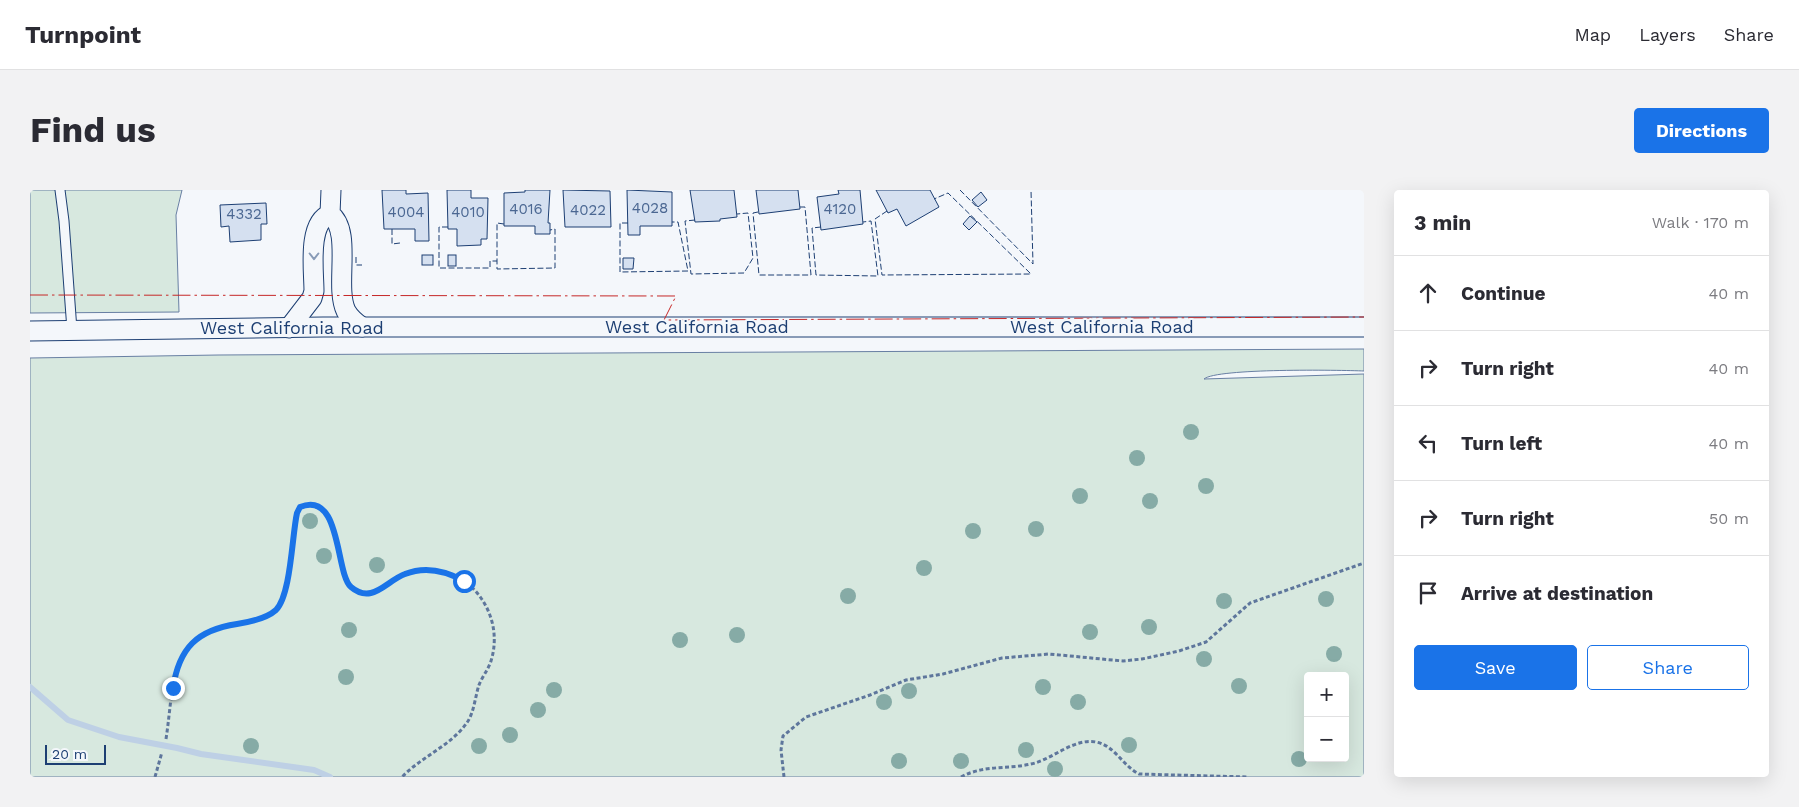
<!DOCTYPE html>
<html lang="en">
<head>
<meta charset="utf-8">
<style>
  :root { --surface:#fff; --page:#f2f2f3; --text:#2b2b33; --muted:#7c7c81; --line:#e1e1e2; --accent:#1a73e8 }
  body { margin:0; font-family:"Work Sans",sans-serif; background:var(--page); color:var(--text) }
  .controls { position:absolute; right:15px; bottom:15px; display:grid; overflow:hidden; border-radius:5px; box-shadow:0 5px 20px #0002 }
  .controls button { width:45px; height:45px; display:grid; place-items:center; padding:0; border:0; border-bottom:1px solid var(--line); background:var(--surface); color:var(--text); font:25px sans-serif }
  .scale { position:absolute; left:15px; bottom:12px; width:61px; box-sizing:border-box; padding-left:5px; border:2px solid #1d3f73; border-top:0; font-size:14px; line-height:18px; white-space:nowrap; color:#1d3f73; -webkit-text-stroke:4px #f4f7fb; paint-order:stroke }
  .stop { position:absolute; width:15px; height:15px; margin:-11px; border:4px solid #1a73e8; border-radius:50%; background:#fff }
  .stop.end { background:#1a73e8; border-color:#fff; box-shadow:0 1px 5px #0008 }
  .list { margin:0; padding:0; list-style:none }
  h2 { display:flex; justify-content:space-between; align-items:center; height:65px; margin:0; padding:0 20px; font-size:21px }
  h2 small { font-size:16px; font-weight:400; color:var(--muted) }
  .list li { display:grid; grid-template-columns:32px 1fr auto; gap:15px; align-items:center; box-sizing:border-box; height:75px; padding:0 20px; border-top:1px solid var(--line) }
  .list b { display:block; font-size:19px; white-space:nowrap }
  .list em { font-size:16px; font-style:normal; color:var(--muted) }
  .actions { display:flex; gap:10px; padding:15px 20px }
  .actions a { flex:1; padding:11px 0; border:1px solid var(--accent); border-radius:5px; text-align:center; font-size:18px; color:var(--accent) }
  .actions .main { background:var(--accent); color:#fff }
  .icon { flex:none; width:28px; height:28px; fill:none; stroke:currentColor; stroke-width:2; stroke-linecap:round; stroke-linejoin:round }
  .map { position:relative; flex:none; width:1334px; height:587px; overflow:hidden; border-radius:5px }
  header { display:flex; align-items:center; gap:30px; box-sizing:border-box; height:70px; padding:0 25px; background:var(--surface); border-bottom:1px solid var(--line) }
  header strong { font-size:24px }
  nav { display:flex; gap:28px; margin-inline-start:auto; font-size:18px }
  .intro { display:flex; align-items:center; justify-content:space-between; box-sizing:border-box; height:120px; padding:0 30px }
  h1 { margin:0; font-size:35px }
  .button { padding:12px 22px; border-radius:5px; background:var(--accent); color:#fff; font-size:18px; font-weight:700 }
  main { display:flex; gap:30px; padding:0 30px }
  aside { flex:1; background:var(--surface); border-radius:5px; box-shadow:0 5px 20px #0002 }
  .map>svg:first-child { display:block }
  .green { fill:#d7e8df; stroke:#687fa3; fill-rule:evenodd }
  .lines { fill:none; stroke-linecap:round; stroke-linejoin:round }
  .stream { stroke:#bed0e5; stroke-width:6 }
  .building { fill:#d5e0f0; stroke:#1d3f73 }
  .service-casing { stroke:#1d3f73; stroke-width:11 }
  .minor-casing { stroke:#1d3f73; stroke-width:21 }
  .path { stroke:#5e769c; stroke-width:3; stroke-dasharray:4 2.5; stroke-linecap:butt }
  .service { stroke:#f4f7fb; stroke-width:9 }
  .minor { stroke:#f4f7fb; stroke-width:19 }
  .fence { stroke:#1d3f73; stroke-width:1; stroke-dasharray:6 2.5; stroke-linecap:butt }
  .power { stroke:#c62828; stroke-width:1; stroke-dasharray:18 4 2.5 4; stroke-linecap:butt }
  .tree { fill:#86aba6 }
  .oneway { stroke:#889bb7 }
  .route { stroke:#1a73e8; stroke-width:6 }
  .labels { text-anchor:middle; stroke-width:4; stroke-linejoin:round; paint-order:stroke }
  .number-label { font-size:15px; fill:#4b6792 }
  .street-label { font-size:18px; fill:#1d3f73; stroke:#f4f7fb }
</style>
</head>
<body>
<header>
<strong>Turnpoint</strong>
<nav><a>Map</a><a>Layers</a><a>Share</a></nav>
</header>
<div class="intro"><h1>Find us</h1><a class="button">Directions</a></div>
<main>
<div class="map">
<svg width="1334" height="587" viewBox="0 0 1334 587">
  <rect width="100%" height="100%" fill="#f4f7fb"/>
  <g class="green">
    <polygon points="0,0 152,0 146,25 149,122 0,123"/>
    <path d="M1334 159V181C1310 180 1187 178 1174 189L1334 184V587H0V168L188 165ZM1278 486H1315V568H1278Z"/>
  </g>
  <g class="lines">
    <polyline class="stream" points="0,497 38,530 89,547 147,558 171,564 284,580 300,587"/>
  </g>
  <g class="building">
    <polygon points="352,0 376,0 376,4 398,3 399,51 385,51 385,39 354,39"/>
    <polygon points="417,0 441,0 441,8 458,8 457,49 451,49 451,55 427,56 427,39 418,39"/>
    <polygon points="495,0 520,0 518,33 520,33 520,44 505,44 505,36 474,36 474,3 495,2"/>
    <polygon points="533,0 580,1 581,37 535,37"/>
    <polygon points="597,0 642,2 642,36 610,36 610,45 598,45"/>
    <polygon points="660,0 704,0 707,27 690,29 690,31 665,32"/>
    <polygon points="726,0 768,0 770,19 729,24"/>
    <polygon points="808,0 830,0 833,34 791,40 787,7 809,4"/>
    <polygon points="846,0 900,0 909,17 876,36 867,19 858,23"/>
    <polygon points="951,2 957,10 948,17 942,10"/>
    <polygon points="236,13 237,34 231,34 231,50 200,52 199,36 191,37 190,15"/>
    <polygon points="940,26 947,32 939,40 933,34"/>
    <rect x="392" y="65" width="11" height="10"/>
    <rect x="418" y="65" width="8" height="11"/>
    <polygon points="593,68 604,68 603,79 593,79"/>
  </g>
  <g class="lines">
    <g class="service-casing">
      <polyline id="service" points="30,0 34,31 42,140"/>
    </g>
    <g class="minor-casing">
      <g id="minor">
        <path d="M301 0 300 24C323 41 304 96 316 121 320 128 326 133 332 137"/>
        <path d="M259 138 282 108 284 101C284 81 277 33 300 24"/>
        <polyline points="0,141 293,137 1334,137"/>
      </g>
    </g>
    <g class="path">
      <path d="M136 549C145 491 137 443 210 434 222 432 240 428 248 417 263 394 261 350 267 323L271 317C311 300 305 381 320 396 341 417 357 390 376 383 396 376 421 380 437 393 460 412 470 442 461 471 458 480 452 487 449 495 445 507 444 524 436 534 420 556 391 567 372 587"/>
      <polyline points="125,587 132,562"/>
      <polyline points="754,587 751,560 753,546 776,527 840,505 876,490 913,484 972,468 1019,464 1093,471 1112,469 1149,461 1176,452 1220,413 1334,373"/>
      <path d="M931 587C955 574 980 580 1005 573 1025 567 1045 548 1066 552 1084 555 1093 576 1109 584L1217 587"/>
    </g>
    <use href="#service" class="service"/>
    <use href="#minor" class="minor"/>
    <g class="fence">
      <polyline points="930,0 1003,74 1001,0"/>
      <polyline points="857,21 845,29 852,85 1001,84 918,3 904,9"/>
      <polyline points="728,22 723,23 729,85 781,85 775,17 770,17"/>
      <polyline points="665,30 655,31 661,84 714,83 723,68 718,23 707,24"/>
      <polyline points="598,33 590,33 590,82 658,81 648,32 642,32"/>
      <polyline points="474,34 467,33 467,79 525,78 525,39 520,40"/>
      <polyline points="418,37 409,37 409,78 460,78 460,71 467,71"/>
      <polyline points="791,37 782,38 786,85 848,86 841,31 833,32"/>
      <polyline points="362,39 362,54 370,53"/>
      <polyline points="326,67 326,75 332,75"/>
    </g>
    <polyline class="power" points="0,105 646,106 634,130 1334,127"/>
  </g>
  <g class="tree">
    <circle cx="1161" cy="242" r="8"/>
    <circle cx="1107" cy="268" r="8"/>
    <circle cx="1176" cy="296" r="8"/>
    <circle cx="1050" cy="306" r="8"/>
    <circle cx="1120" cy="311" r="8"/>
    <circle cx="280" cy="331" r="8"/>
    <circle cx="1006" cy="339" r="8"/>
    <circle cx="943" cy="341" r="8"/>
    <circle cx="294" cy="366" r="8"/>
    <circle cx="347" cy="375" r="8"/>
    <circle cx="894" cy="378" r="8"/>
    <circle cx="818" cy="406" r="8"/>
    <circle cx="1296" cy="409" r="8"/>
    <circle cx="1194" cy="411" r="8"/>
    <circle cx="1119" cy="437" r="8"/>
    <circle cx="319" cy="440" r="8"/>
    <circle cx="1060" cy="442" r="8"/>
    <circle cx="707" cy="445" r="8"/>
    <circle cx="650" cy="450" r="8"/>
    <circle cx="1304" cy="464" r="8"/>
    <circle cx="1174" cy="469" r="8"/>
    <circle cx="316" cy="487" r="8"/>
    <circle cx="1209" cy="496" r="8"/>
    <circle cx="1013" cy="497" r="8"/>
    <circle cx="524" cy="500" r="8"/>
    <circle cx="879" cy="501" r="8"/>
    <circle cx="854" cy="512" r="8"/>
    <circle cx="1048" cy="512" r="8"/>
    <circle cx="508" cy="520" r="8"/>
    <circle cx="480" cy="545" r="8"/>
    <circle cx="1099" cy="555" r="8"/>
    <circle cx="221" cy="556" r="8"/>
    <circle cx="449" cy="556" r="8"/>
    <circle cx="996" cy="560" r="8"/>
    <circle cx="1269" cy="569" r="8"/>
    <circle cx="869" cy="571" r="8"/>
    <circle cx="931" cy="571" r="8"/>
    <circle cx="1025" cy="579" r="8"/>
  </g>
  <defs><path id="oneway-chevron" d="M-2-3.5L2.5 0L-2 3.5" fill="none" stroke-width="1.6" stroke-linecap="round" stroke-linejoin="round" transform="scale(1.25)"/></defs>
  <use class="oneway" href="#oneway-chevron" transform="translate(284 66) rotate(90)"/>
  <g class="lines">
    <path class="route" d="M143 498C149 458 167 440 207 434 220 432 236 429 246 420 261 405 262 345 267 323L270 317C312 300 305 383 321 397 342 415 356 391 375 384 395 376 416 381 434 391"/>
  </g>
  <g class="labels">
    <g class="number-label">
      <text x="620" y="23">4028</text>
      <text x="496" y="24">4016</text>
      <text x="810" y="24">4120</text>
      <text x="558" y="25">4022</text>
      <text x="376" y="27">4004</text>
      <text x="438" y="27">4010</text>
      <text x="214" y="29">4332</text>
    </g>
    <g class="street-label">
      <text x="667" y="143">West California Road</text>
      <text x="1072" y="143">West California Road</text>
      <text x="262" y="144">West California Road</text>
    </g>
  </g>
</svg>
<div class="controls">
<button>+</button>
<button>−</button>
</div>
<div class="scale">20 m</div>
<div class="stop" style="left:434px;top:391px"></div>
<div class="stop end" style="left:143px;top:498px"></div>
</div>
<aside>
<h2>3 min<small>Walk · 170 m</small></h2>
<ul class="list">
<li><svg class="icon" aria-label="ahead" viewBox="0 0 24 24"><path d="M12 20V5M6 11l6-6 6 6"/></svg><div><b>Continue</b></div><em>40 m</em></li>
<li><svg class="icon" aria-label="right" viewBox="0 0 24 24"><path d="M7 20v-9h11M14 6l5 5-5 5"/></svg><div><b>Turn right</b></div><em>40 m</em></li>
<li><svg class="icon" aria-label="left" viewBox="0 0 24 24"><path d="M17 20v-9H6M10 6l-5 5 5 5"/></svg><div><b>Turn left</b></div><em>40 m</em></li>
<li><svg class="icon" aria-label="right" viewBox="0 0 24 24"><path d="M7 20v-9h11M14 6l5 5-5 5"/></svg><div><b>Turn right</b></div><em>50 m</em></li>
<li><svg class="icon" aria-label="arrive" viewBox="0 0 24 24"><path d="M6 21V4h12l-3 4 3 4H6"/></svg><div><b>Arrive at destination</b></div></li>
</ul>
<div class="actions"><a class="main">Save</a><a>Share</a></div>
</aside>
</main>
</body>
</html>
